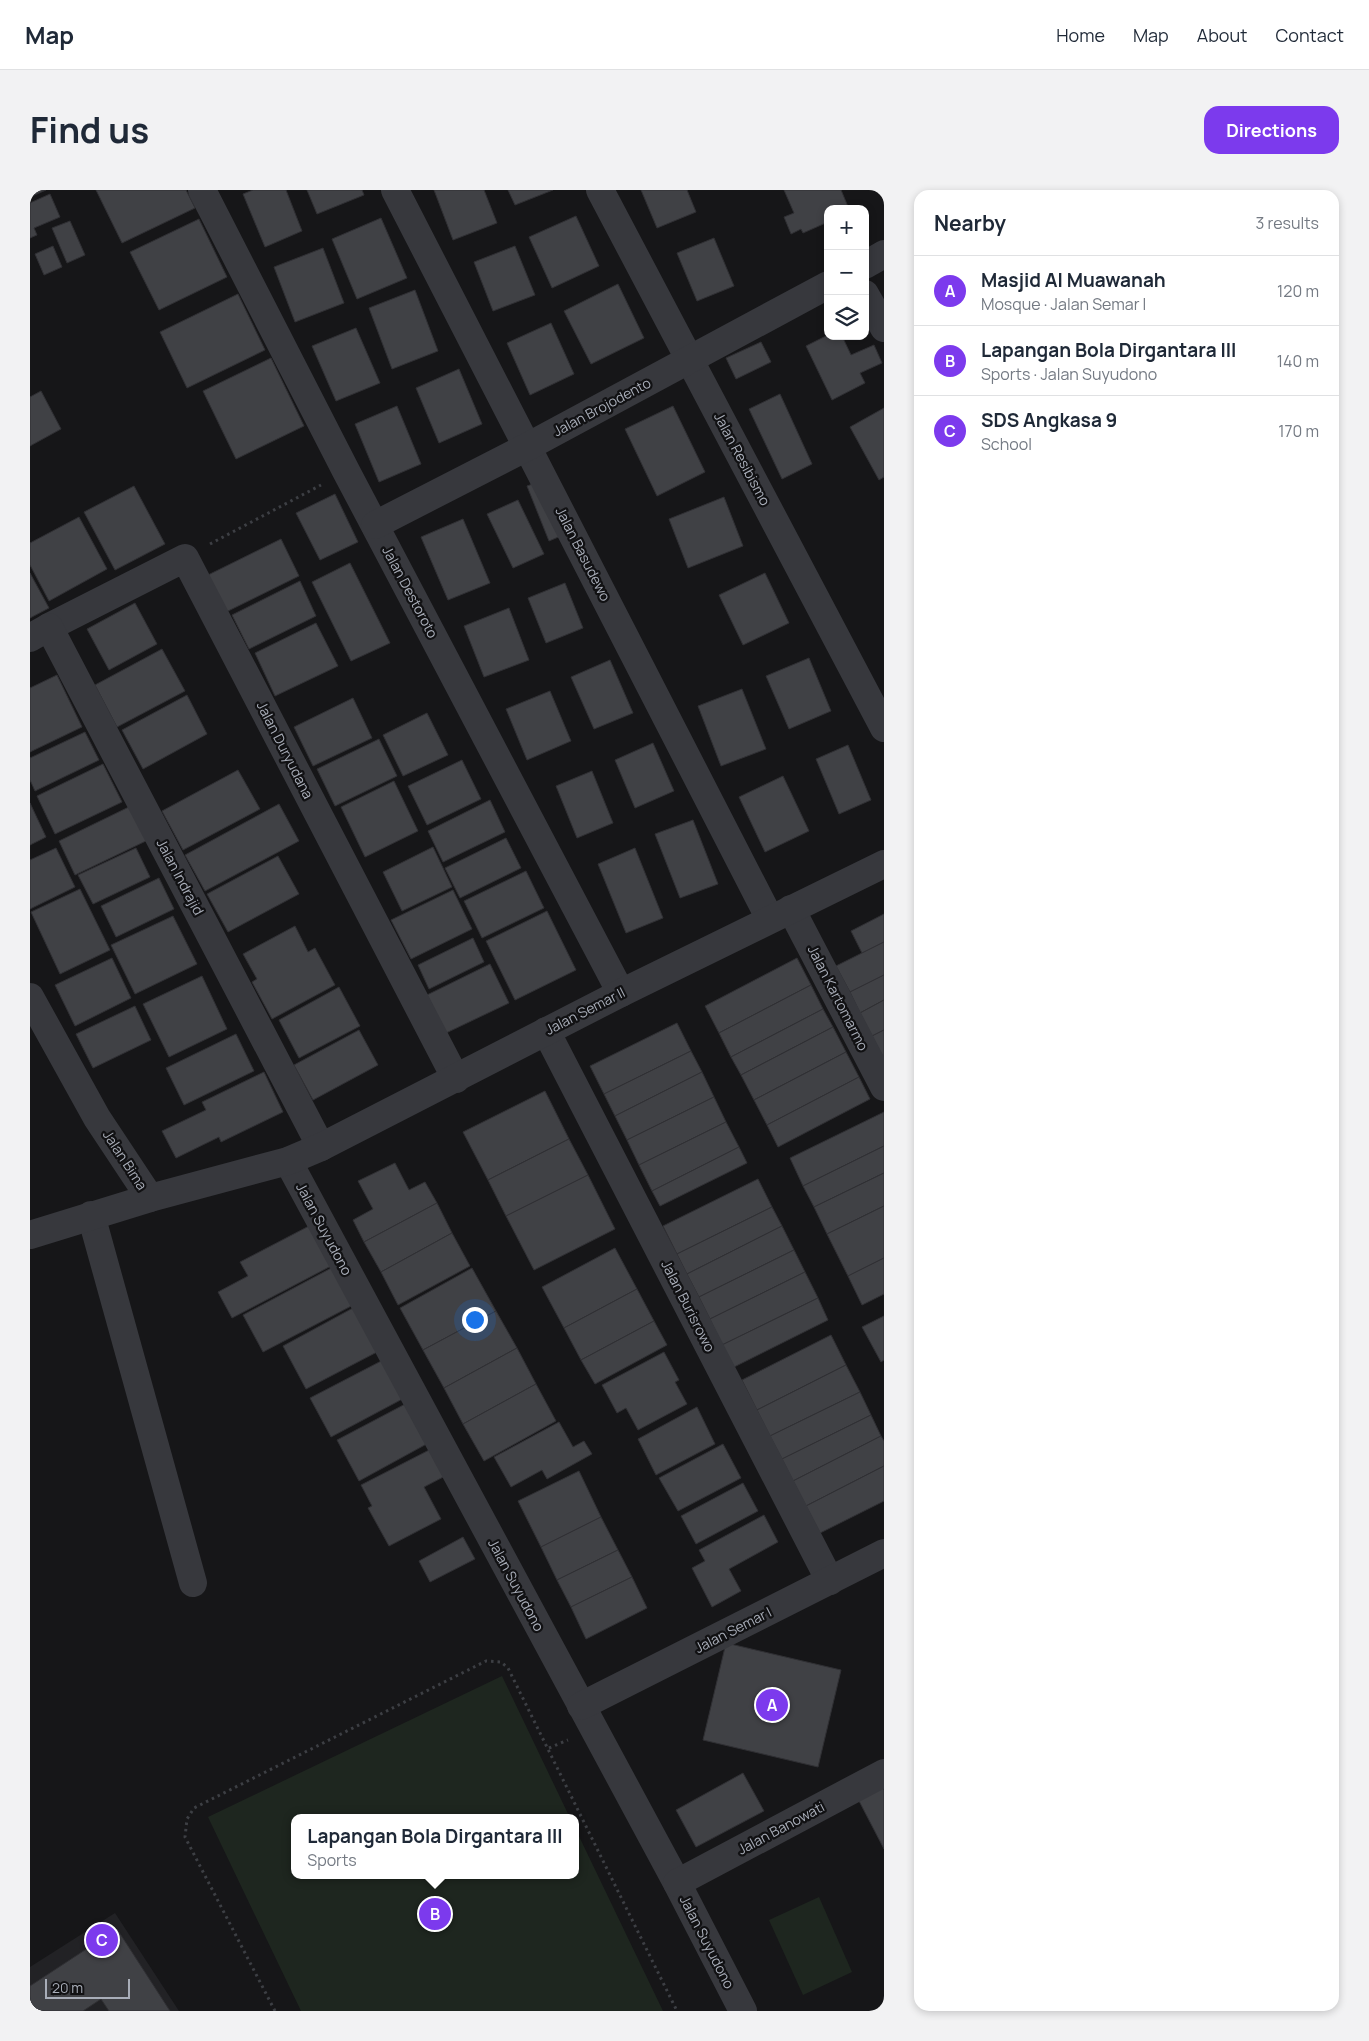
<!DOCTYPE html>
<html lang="en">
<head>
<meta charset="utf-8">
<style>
  :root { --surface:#fff; --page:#f2f2f3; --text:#1f2937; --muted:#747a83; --line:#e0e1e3; --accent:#7c3aed }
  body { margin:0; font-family:Manrope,sans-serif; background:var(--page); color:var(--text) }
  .controls { position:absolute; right:15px; top:15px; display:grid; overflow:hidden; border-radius:10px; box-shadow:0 2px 8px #0003 }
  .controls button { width:45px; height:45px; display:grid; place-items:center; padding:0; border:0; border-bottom:1px solid var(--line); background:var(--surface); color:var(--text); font:25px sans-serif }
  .scale { position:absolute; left:15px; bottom:12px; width:85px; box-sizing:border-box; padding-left:5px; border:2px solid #a8adb8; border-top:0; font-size:14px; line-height:18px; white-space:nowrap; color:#a8adb8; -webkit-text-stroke:4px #111113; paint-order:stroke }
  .you { position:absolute; left:444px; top:1129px; width:18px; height:18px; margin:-12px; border:4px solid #fff; border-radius:50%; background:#1a73e8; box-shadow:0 0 0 8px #1a73e833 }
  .badge { display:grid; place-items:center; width:32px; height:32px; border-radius:50%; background:var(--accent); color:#fff; font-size:16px; font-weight:700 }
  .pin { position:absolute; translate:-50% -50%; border:2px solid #fff; box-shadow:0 1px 5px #0006 }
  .popup { position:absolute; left:261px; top:1624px; width:288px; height:65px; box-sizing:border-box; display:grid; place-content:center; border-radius:10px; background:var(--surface); filter:drop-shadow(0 1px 4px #0005); font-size:16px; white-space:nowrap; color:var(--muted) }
  .popup b { font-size:19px; color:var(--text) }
  .popup::after { content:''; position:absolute; left:50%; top:100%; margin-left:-10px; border:10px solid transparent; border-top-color:var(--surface) }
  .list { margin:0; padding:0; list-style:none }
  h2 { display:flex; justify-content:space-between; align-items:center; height:65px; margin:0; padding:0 20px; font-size:21px }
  h2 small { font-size:16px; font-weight:400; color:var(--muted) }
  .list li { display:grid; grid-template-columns:32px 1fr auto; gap:15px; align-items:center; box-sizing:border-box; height:70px; padding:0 20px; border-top:1px solid var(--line) }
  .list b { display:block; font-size:19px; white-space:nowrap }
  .list p { margin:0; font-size:16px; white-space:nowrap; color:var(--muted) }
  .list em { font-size:16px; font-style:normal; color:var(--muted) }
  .icon { flex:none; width:28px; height:28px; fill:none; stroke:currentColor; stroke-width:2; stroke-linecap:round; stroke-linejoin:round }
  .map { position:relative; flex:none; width:854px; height:1821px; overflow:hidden; border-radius:15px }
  header { display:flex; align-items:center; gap:30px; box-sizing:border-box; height:70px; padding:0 25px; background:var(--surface); border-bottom:1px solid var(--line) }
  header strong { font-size:24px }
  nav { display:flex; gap:28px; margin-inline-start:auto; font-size:18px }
  .intro { display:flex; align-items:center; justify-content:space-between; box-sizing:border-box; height:120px; padding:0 30px }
  h1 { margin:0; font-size:35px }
  .button { padding:12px 22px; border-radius:15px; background:var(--accent); color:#fff; font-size:18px; font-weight:700 }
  main { display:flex; gap:30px; padding:0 30px }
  aside { flex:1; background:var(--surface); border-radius:15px; box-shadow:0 2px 8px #0003 }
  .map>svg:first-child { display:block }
  .built { fill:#222225 }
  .green { fill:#1e261f }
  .building { fill:#404145; stroke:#303034 }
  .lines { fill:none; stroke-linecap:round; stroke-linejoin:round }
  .path { stroke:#3d3f44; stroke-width:3; stroke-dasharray:2.5 4; stroke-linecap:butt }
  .minor { stroke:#37383d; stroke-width:28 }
  .labels { text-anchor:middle; stroke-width:4.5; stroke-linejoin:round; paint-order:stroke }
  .street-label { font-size:14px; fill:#a8adb8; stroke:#111113 }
</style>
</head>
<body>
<header>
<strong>Map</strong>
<nav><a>Home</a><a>Map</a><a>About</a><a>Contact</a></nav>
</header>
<div class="intro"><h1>Find us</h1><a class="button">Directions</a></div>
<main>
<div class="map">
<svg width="854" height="1821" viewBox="0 0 854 1821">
  <rect width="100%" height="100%" fill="#161618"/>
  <polygon class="built" points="85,1723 149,1821 0,1821 0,1777"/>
  <g class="green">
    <polygon points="472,1486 540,1628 265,1628 265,1685 545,1685 545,1638 633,1821 271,1821 178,1627"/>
    <polygon points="789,1707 822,1782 773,1805 739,1730"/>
  </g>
  <g class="building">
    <polygon points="0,0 16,0 0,7"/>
    <polygon points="66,0 156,0 165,18 92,53"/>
    <polygon points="223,0 256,0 272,41 235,57 213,4"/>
    <polygon points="277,0 332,0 334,5 287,24"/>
    <polygon points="404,0 454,0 467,33 423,50"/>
    <polygon points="478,0 523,0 485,15"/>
    <polygon points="611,0 657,0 666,22 627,38"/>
    <polygon points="754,0 811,0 819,19 798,19 798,32 773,43 771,39 761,44 754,27 764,23"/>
    <polygon points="20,4 30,27 4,38 7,45 0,48 0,13"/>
    <polygon points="546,26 569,76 522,98 499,47"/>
    <polygon points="351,28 377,88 327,109 302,49"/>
    <polygon points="169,29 197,87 129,120 100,62"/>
    <polygon points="40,31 55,65 37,73 22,38"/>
    <polygon points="684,48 704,96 667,111 647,63"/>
    <polygon points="23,56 32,77 14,85 5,64"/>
    <polygon points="485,56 505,105 463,121 444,72"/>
    <polygon points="293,58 314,113 265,132 244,77"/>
    <polygon points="588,94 614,148 561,174 534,121"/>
    <polygon points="385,100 408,161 362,179 339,118"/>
    <polygon points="208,104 235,160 157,198 130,142"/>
    <polygon points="521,133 544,184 500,205 477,153"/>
    <polygon points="326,138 350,193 306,211 282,156"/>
    <polygon points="798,145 812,146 821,165 844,155 852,173 830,183 835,193 802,210 776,156"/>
    <polygon points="731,152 741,172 706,189 696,168"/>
    <polygon points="241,168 274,236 206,269 173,201"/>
    <polygon points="429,179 452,234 409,253 386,198"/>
    <polygon points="11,201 31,239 0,256 0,207"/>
    <polygon points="750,204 782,274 752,289 719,219"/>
    <polygon points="367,216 391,274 349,292 325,234"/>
    <polygon points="643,216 675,282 627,306 595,239"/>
    <polygon points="854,218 854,287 849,290 820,237"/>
    <polygon points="511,291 533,345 519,351 497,296"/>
    <polygon points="104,296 135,354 85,380 54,322"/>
    <polygon points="305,304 328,352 290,370 266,323"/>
    <polygon points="694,307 713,356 658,378 639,329"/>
    <polygon points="488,310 514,364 483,378 457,324"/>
    <polygon points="49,327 77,379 19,411 0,375 0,353"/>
    <polygon points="433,329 460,393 418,410 391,347"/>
    <polygon points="251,349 269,386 194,423 176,386"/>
    <polygon points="320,373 360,453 321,471 282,392"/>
    <polygon points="0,383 19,418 0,428"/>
    <polygon points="735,383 759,433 713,455 689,405"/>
    <polygon points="270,391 286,426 219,459 202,425"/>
    <polygon points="535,393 553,438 516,453 498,408"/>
    <polygon points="105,413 127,454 79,480 57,439"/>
    <polygon points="479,418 499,470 454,487 434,436"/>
    <polygon points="286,433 308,476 245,506 225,463"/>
    <polygon points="132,459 155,501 87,537 65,495"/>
    <polygon points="779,468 801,521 759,539 736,486"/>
    <polygon points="580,470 603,523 564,539 541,487"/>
    <polygon points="27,485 52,537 0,562 0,498"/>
    <polygon points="712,499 736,559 691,576 668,516"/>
    <polygon points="520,501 541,551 497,570 476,519"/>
    <polygon points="157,505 177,544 113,579 92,540"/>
    <polygon points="323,508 342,548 283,576 264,537"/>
    <polygon points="397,523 418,565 373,586 353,545"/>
    <polygon points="55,542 69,570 5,601 0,590 0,568"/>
    <polygon points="349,549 367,586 305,616 287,579"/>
    <polygon points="623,553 644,601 605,618 585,570"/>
    <polygon points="818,555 841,610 809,624 786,569"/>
    <polygon points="432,570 451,609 397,635 378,596"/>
    <polygon points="73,574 92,612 25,644 7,606"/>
    <polygon points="208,580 230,619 153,660 132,621"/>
    <polygon points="562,581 583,633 547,648 526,596"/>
    <polygon points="753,586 779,641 735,662 709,607"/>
    <polygon points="364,591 388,641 335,667 311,617"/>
    <polygon points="460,610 475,642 413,672 398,641"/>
    <polygon points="0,613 16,647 0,655"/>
    <polygon points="249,614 269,651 175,701 155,665"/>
    <polygon points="103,615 120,649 45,685 29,651"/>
    <polygon points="663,630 688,694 650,708 625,644"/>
    <polygon points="476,648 491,678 430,708 415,678"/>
    <polygon points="403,657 422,697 372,721 353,682"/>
    <polygon points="26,658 45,697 0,719 0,670"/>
    <polygon points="106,658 120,687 63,714 48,685"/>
    <polygon points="605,658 633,728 596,743 568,674"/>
    <polygon points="248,666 269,704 198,742 177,704"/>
    <polygon points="496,681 514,718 452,748 434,711"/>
    <polygon points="129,688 144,719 86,747 71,716"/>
    <polygon points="50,699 80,760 30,784 1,722"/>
    <polygon points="423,700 442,739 381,769 361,730"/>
    <polygon points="517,721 546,780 485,810 456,751"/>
    <polygon points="854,724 854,752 832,763 821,741"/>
    <polygon points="143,726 167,774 105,804 81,755"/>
    <polygon points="265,736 278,762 285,758 305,795 242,829 222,792 227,789 213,764"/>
    <polygon points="443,748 454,772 399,799 388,775"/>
    <polygon points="854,752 854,785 820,802 806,776"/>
    <polygon points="82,768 101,808 45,836 25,795"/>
    <polygon points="767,768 781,795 689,843 675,816"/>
    <polygon points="460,774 479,813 416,843 397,805"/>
    <polygon points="854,785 854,810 830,823 820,802"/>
    <polygon points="172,786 197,839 139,867 113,814"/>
    <polygon points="781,795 793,819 701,867 689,843"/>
    <polygon points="309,797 330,836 269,868 249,830"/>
    <polygon points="854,810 854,840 842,846 830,823"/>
    <polygon points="105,816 121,850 63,878 46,844"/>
    <polygon points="793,819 803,837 711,885 701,867"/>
    <polygon points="647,833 661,861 574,904 560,876"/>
    <polygon points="803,837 816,862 724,910 711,885"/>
    <polygon points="329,840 348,875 283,910 264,875"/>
    <polygon points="854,840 854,869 842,846"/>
    <polygon points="206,844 224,881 154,915 136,878"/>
    <polygon points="661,861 672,882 585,926 574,904"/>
    <polygon points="816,862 829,887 737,935 724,910"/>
    <polygon points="234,882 253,922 191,952 189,947 146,968 132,941 176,920 172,912"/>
    <polygon points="672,882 684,907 597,950 585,926"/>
    <polygon points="829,887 840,909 748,957 737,935"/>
    <polygon points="515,901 539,949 458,990 433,942"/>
    <polygon points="684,907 696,932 609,975 597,950"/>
    <polygon points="854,922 854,956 773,996 760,968"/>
    <polygon points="696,932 709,957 622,1001 609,975"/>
    <polygon points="539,949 558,985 476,1026 458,990"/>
    <polygon points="854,956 854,983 784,1017 773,996"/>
    <polygon points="709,957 717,973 630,1016 622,1001"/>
    <polygon points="365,973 379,1000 395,992 407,1013 334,1052 323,1030 343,1019 328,991"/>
    <polygon points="854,983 854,1016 797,1044 784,1017"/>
    <polygon points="558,985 585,1039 504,1080 476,1026"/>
    <polygon points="728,989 742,1017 647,1064 633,1036"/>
    <polygon points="407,1013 422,1043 351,1082 334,1052"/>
    <polygon points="854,1016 854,1068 818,1086 797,1044"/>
    <polygon points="742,1017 752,1036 657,1084 647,1064"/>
    <polygon points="281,1035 301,1076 202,1128 188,1102 218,1086 210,1072"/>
    <polygon points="752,1036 764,1060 669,1107 657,1084"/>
    <polygon points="422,1043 440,1076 368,1115 351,1082"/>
    <polygon points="585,1058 607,1099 534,1138 512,1097"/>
    <polygon points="764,1060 775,1082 680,1129 669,1107"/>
    <polygon points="854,1068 854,1104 832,1115 818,1086"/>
    <polygon points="307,1075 327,1113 233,1162 213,1125"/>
    <polygon points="442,1078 466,1121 393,1160 370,1118"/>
    <polygon points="775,1082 788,1108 692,1155 680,1129"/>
    <polygon points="607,1099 624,1131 551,1170 534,1138"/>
    <polygon points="788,1108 798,1130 704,1177 692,1155"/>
    <polygon points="323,1118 347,1162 276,1199 253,1156"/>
    <polygon points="466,1121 487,1158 414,1198 393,1160"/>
    <polygon points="854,1126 854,1170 851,1172 832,1137"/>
    <polygon points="624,1131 637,1155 565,1194 551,1170"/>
    <polygon points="801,1145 816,1175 727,1220 712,1190"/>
    <polygon points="487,1158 506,1194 433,1234 414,1198"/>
    <polygon points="634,1162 649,1190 645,1192 657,1214 608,1240 596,1218 587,1223 572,1195"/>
    <polygon points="357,1168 378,1206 301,1247 280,1208"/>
    <polygon points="816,1175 830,1202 740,1246 727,1220"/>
    <polygon points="506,1194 526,1231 454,1271 433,1234"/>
    <polygon points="830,1202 841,1225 752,1269 740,1246"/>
    <polygon points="381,1211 402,1251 329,1291 307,1250"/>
    <polygon points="667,1217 685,1254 626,1285 608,1249"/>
    <polygon points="841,1225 851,1246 763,1291 752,1269"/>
    <polygon points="529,1232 543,1257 554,1251 562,1264 517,1289 512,1280 481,1297 464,1267"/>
    <polygon points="851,1246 854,1251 854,1276 776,1316 763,1291"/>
    <polygon points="693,1254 711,1288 648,1321 629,1288"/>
    <polygon points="405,1257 419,1284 394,1297 411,1329 359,1356 338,1318 342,1316 331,1295"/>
    <polygon points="854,1276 854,1311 790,1343 776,1316"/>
    <polygon points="549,1281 571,1327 511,1357 488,1311"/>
    <polygon points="713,1293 728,1321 666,1354 651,1326"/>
    <polygon points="734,1325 748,1352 699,1379 711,1401 682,1417 662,1378 675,1371 669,1360"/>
    <polygon points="571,1327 588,1360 527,1390 511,1357"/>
    <polygon points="433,1347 445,1369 400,1392 389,1371"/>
    <polygon points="588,1360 602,1387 541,1417 527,1390"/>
    <polygon points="602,1387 617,1418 556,1449 541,1417"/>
    <polygon points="696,1453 811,1480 788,1577 673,1550"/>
    <polygon points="713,1583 734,1621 666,1657 646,1620"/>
    <polygon points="852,1596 854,1600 854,1659 828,1609"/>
    <polygon points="87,1739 140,1821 79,1821 71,1809 53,1821 0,1821 0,1796"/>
  </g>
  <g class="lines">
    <g class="path">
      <polyline points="180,354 291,295"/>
      <polyline points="519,1558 538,1550"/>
      <polyline points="245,1821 155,1647 157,1629 164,1618 456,1471 471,1472 478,1478 647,1821"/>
    </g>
    <g class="minor">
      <polyline points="172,0 316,281 591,803"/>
      <polyline points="365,0 740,729"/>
      <polyline points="570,0 854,538"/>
      <polyline points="835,75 854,64"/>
      <polyline points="835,104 854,138"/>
      <polyline points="345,335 497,257 798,95"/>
      <polyline points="19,437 155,368 426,889"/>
      <polyline points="0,448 19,437 291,957"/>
      <polyline points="761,719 854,897"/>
      <polyline points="0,807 67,928 120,1008"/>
      <polyline points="516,841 800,1391"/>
      <polyline points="258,971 647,1693 713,1821"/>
      <polyline points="61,1025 163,1393"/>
      <polyline points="0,1045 120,1008 258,971 291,957 591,803 854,674"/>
      <polyline points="551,1516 854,1363"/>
      <polyline points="647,1693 854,1583"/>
    </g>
  </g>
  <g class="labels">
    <g class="street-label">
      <text transform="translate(572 217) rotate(-28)" y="5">Jalan Brojodento</text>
      <text transform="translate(712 269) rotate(62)" y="5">Jalan Resibismo</text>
      <text transform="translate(553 364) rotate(63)" y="5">Jalan Basudewo</text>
      <text transform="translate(380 402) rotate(62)" y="5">Jalan Destoroto</text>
      <text transform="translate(255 560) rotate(63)" y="5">Jalan Duryudana</text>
      <text transform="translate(150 687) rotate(62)" y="5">Jalan Indrajid</text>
      <text transform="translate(808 808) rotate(63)" y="5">Jalan Kartomarmo</text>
      <text transform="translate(555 821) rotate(-27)" y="5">Jalan Semar II</text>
      <text transform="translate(95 970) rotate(57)" y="5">Jalan Bima</text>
      <text transform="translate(294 1039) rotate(62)" y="5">Jalan Suyudono</text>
      <text transform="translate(658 1116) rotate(63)" y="5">Jalan Burisrowo</text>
      <text transform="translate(486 1395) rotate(62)" y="5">Jalan Suyudono</text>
      <text transform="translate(703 1440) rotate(-27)" y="5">Jalan Semar I</text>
      <text transform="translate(751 1638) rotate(-28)" y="5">Jalan Banowati</text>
      <text transform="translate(677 1752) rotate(63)" y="5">Jalan Suyudono</text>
    </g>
  </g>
</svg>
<div class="controls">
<button>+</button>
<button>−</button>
<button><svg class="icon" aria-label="layers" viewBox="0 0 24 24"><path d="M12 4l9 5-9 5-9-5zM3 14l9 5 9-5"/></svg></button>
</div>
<div class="scale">20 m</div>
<div class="you"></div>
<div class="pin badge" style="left:742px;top:1515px">A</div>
<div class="pin badge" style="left:405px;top:1724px">B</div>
<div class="popup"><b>Lapangan Bola Dirgantara III</b>Sports</div>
<div class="pin badge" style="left:72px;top:1750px">C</div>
</div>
<aside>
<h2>Nearby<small>3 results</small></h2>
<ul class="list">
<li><span class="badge">A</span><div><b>Masjid Al Muawanah</b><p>Mosque · Jalan Semar I</p></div><em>120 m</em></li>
<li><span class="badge">B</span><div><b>Lapangan Bola Dirgantara III</b><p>Sports · Jalan Suyudono</p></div><em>140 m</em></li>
<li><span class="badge">C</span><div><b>SDS Angkasa 9</b><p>School</p></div><em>170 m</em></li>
</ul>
</aside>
</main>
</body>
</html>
